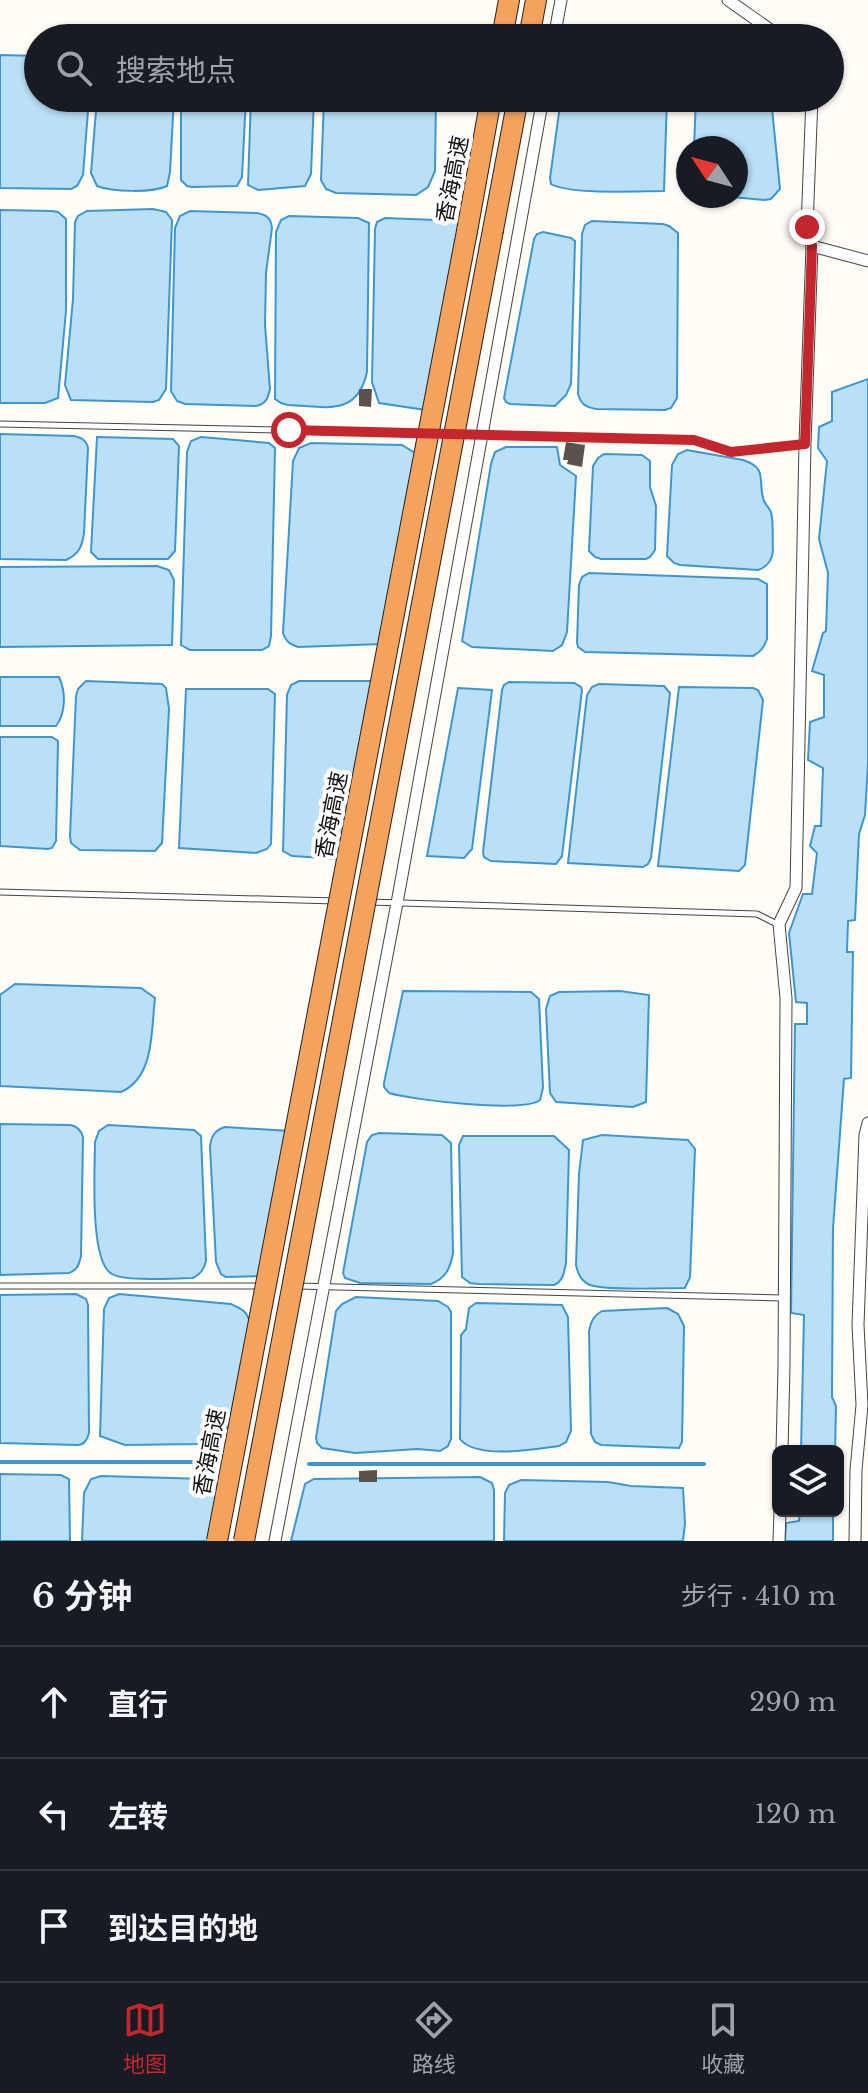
<!DOCTYPE html>
<html lang="zh">
<head>
<meta charset="utf-8">
<style>
  :root { --surface:#171b24; --page:#242831; --text:#f1f3f6; --muted:#9ea1a6; --line:#363941; --accent:#c4262e }
  body { margin:0; font-family:"Libre Baskerville","Noto Sans SC",serif; background:var(--page); color:var(--text) }
  .controls { position:absolute; right:24px; bottom:24px; display:grid; overflow:hidden; border-radius:12px; box-shadow:0 2px 6px #0004 }
  .controls button { width:72px; height:72px; display:grid; place-items:center; padding:0; border:0; border-bottom:2px solid var(--line); background:var(--surface); color:var(--text); font:40px sans-serif }
  .compass { position:absolute; left:676px; top:136px; width:72px; height:72px; border-radius:50%; background:var(--surface); box-shadow:0 2px 6px #0004; rotate:306deg }
  .stop { position:absolute; width:24px; height:24px; margin:-18px; border:6px solid #c4262e; border-radius:50%; background:#fff }
  .stop.end { background:#c4262e; border-color:#fff; box-shadow:0 2px 8px #0008 }
  .list { margin:0; padding:0; list-style:none }
  h2 { display:flex; justify-content:space-between; align-items:center; height:104px; margin:0; padding:0 32px; font-size:34px }
  h2 small { font-size:26px; font-weight:400; color:var(--muted) }
  .list li { display:grid; grid-template-columns:52px 1fr auto; gap:24px; align-items:center; box-sizing:border-box; height:112px; padding:0 32px; border-top:2px solid var(--line) }
  .list b { display:block; font-size:30px; white-space:nowrap }
  .list em { font-size:26px; font-style:normal; color:var(--muted) }
  .icon { flex:none; width:44px; height:44px; fill:none; stroke:currentColor; stroke-width:2; stroke-linecap:round; stroke-linejoin:round }
  .map { position:relative; flex:none; width:868px; height:1541px; overflow:hidden }
  .search { position:absolute; background:var(--surface); box-shadow:0 2px 6px #0004; left:24px; right:24px; top:24px; height:88px; display:flex; align-items:center; gap:20px; box-sizing:border-box; padding:0 28px; border-radius:44px; color:var(--muted); font-size:30px }
  .sheet { height:440px; background:var(--surface) }
  nav { display:flex; justify-content:space-around; align-items:center; box-sizing:border-box; height:112px; border-top:2px solid var(--line); background:var(--surface); font-size:22px; color:var(--muted) }
  nav a { display:grid; justify-items:center; gap:4px }
  nav .on { color:var(--accent) }
  .map>svg:first-child { display:block }
  .water { fill:#b9e0f7; stroke:#3f96cf; stroke-width:2 }
  .lines { fill:none; stroke-linecap:round; stroke-linejoin:round }
  .stream { stroke:#3f96cf; stroke-width:4 }
  .building { fill:#5a524d }
  .lane-casing { stroke:#444; stroke-width:7 }
  .street-casing { stroke:#444; stroke-width:13 }
  .highway-casing { stroke:#222; stroke-width:22 }
  .lane { stroke:#fff; stroke-width:5 }
  .street { stroke:#fff; stroke-width:11 }
  .highway { stroke:#f5a25d; stroke-width:20 }
  .highway-bridge-casing { stroke:#222; stroke-width:22; stroke-linecap:butt }
  .highway-bridge { stroke:#f5a25d; stroke-width:20 }
  .route { stroke:#c4262e; stroke-width:10 }
  .labels { text-anchor:middle; stroke-width:8; stroke-linejoin:round; paint-order:stroke }
  .street-label { font-size:22px; fill:#111; stroke:#fff }
</style>
</head>
<body>
<div class="map">
<svg width="868" height="1541" viewBox="0 0 868 1541">
  <rect width="100%" height="100%" fill="#fffdf5"/>
  <g class="water">
    <polygon points="0,55 38,56 38,98 89,98 83,175 77,186 71,189 0,188"/>
    <path d="M97 98H174L170 172 167 186C153 193 112 192 97 186L91 173Z"/>
    <polygon points="181,98 246,98 242,177 237,186 192,187 187,186 181,180"/>
    <polygon points="251,98 314,98 311,174 305,186 258,190 248,185"/>
    <polygon points="324,98 436,98 435,171 428,187 416,195 336,193 326,189 321,180"/>
    <path d="M561 98H667L664 191C639 191 570 195 551 184L550 178Z"/>
    <polygon points="696,98 771,98 780,189 771,199 764,200 721,196 736,196 736,148 694,148"/>
    <polygon points="153,209 166,212 172,220 166,389 159,400 153,402 71,400 65,385 73,299 75,222 78,216 87,211"/>
    <polygon points="0,210 52,211 58,212 66,219 66,311 58,398 45,403 0,403"/>
    <path d="M190 211 257 213C267 215 271 218 272 228L266 273 265 325 270 389C268 398 266 404 256 406L185 404 177 401 171 391 175 228 180 216Z"/>
    <path d="M289 216 358 218 369 223 367 372C357 418 324 406 288 405L281 403 275 399 276 232 281 220Z"/>
    <polygon points="385,218 460,221 426,410 379,403 372,382 375,229 377,222"/>
    <path d="M592 221 663 224 669 226 678 233 677 398 671 408 665 410 596 409C585 407 581 404 578 394L582 234 585 225Z"/>
    <polygon points="543,232 571,238 575,241 571,384 566,395 555,406 510,404 506,402 504,398 534,239 537,234"/>
    <polygon points="868,379 868,763 865,815 859,834 855,920 848,921 847,952 853,952 851,1078 844,1079 833,1228 832,1397 836,1406 835,1451 801,1451 804,1315 791,1313 795,1024 807,1024 807,1003 796,1002 789,933 803,894 812,894 817,853 810,846 815,826 821,826 823,768 808,760 810,722 824,717 824,675 812,671 823,633 826,631 828,573 819,539 827,461 818,448 819,427 832,421 832,392"/>
    <path d="M0 434 74 436C82 438 86 440 88 448L84 533C82 547 79 554 66 560L0 559Z"/>
    <polygon points="97,437 173,439 179,446 175,551 168,559 98,559 91,552"/>
    <polygon points="201,437 269,443 275,448 271,636 269,646 262,650 190,650 181,645 187,452 191,441"/>
    <path d="M311 443 402 445 415 453 382 644 298 647C290 644 286 642 283 633L293 461 299 448Z"/>
    <polygon points="506,447 557,447 560,465 576,476 567,632 562,645 553,651 472,647 462,641 491,464 495,452"/>
    <path d="M687 450 743 460C769 468 757 482 764 501 766 505 769 508 771 512 774 524 772 539 773 551 772 560 767 567 758 570L680 565 674 563 667 556 672 465 678 454Z"/>
    <polygon points="604,454 642,455 650,461 650,487 656,506 655,550 650,557 646,559 601,559 595,557 589,551 593,466 598,458"/>
    <polygon points="157,566 169,570 174,580 172,645 0,647 0,567"/>
    <path d="M589 573 758 579 767 584V639C764 647 761 652 753 656L585 652 578 647 577 643 579 585 582 577Z"/>
    <path d="M0 677H59C66 692 66 713 56 726H0Z"/>
    <polygon points="86,681 162,684 166,688 169,709 162,843 155,851 80,850 71,843 70,836 76,696 78,689"/>
    <polygon points="299,681 377,681 339,859 292,856 283,851 287,695 291,685"/>
    <polygon points="509,682 574,683 581,687 582,690 562,856 556,864 491,861 484,857 483,852 502,690 504,685"/>
    <polygon points="599,684 664,686 670,693 651,858 648,864 643,867 568,863 587,695 592,687"/>
    <polygon points="679,687 753,688 758,690 763,700 745,865 739,871 658,866"/>
    <polygon points="458,688 492,690 472,849 464,858 427,856"/>
    <polygon points="186,689 268,689 275,694 271,844 267,849 256,853 179,848"/>
    <polygon points="0,737 52,737 58,741 56,841 52,848 48,849 0,846"/>
    <path d="M15 984 141 988 155 998C151 1030 155 1077 121 1092L0 1086V995Z"/>
    <path d="M403 991 531 992 539 999 543 1088 540 1100C523 1113 412 1100 389 1093L384 1087V1083Z"/>
    <polygon points="620,991 649,995 646,1102 633,1107 556,1102 550,1093 546,1009 550,996 559,992"/>
    <path d="M0 1124 70 1125C77 1126 81 1130 83 1137L81 1256C79 1264 78 1270 69 1273L0 1275Z"/>
    <path d="M108 1125 194 1130 201 1136 206 1261C204 1269 201 1274 193 1278 176 1278 126 1282 112 1274 89 1262 95 1167 95 1142L99 1131Z"/>
    <path d="M225 1127 290 1131 263 1276 226 1277 221 1274 216 1262 210 1147C211 1136 215 1130 225 1127Z"/>
    <path d="M379 1133 442 1135 451 1143 453 1253C450 1269 446 1278 431 1284L360 1283 345 1278 343 1273 367 1142 372 1135Z"/>
    <path d="M602 1135 688 1140 695 1149 690 1277 685 1288C664 1288 606 1291 590 1285 581 1281 578 1274 576 1265L579 1174 583 1140Z"/>
    <path d="M463 1136H554L569 1150 566 1263C564 1273 563 1281 554 1285L479 1284 470 1283 462 1277 459 1145Z"/>
    <path d="M76 1294 86 1299 88 1305 89 1433C87 1440 85 1444 78 1445L0 1443V1295Z"/>
    <path d="M119 1294 231 1304C242 1309 247 1311 250 1323L230 1424 222 1434 212 1441 198 1444 125 1445 100 1436 104 1309 109 1298Z"/>
    <polygon points="356,1297 438,1301 448,1307 451,1312 451,1439 448,1446 440,1451 417,1449 355,1453 322,1448 317,1443 316,1438 336,1311 342,1304"/>
    <path d="M476 1303 562 1305 568 1317 571 1431 566 1442 559 1446C536 1449 476 1460 460 1439L461 1335 466 1329 469 1308Z"/>
    <path d="M667 1308 678 1314 684 1326 682 1442 679 1448 601 1445 595 1442 591 1434 589 1331C591 1322 593 1316 602 1311Z"/>
    <polygon points="0,1474 61,1475 69,1479 70,1541 0,1541"/>
    <polygon points="101,1476 207,1479 215,1482 221,1489 210,1541 82,1541 84,1493 91,1479"/>
    <polygon points="480,1477 492,1483 494,1490 494,1541 291,1541 305,1484 314,1479"/>
    <polygon points="521,1480 608,1482 631,1486 683,1488 685,1523 683,1541 504,1541 505,1493 509,1485"/>
    <polygon points="800,1511 833,1511 833,1541 785,1541 786,1523 799,1521"/>
  </g>
  <g class="lines">
    <g class="stream">
      <polyline points="0,1462 223,1462"/>
      <polyline points="309,1464 704,1464"/>
    </g>
  </g>
  <g class="building">
    <polygon points="359,389 372,389 371,407 359,406"/>
    <polygon points="566,442 585,445 582,467 567,464 568,460 563,460"/>
    <polygon points="377,1470 377,1482 359,1482 359,1471"/>
  </g>
  <g class="lines">
    <g class="lane-casing">
      <g id="lane">
        <polyline points="0,424 423,433"/>
        <polyline points="461,434 694,440 731,452 805,444"/>
        <polyline points="0,892 335,901"/>
        <polyline points="369,902 757,914 777,924"/>
        <polyline points="0,1286 259,1286"/>
        <polyline points="297,1286 783,1298"/>
      </g>
    </g>
    <g class="street-casing">
      <g id="street">
        <polyline points="728,0 782,38"/>
        <polyline points="554,38 561,0"/>
        <polyline points="812,246 868,261"/>
        <polyline points="782,1451 784,1366 786,998 779,924 796,888 805,444 812,246 807,227 812,98"/>
        <polyline points="275,1541 397,903 543,98"/>
        <polyline points="779,1541 780,1511"/>
        <polyline points="855,1541 856,1470 862,1405 858,1325 865,1135 868,1123"/>
      </g>
    </g>
    <g class="highway-casing">
      <g id="highway">
        <polyline points="502,38 509,0"/>
        <polyline points="529,38 536,0"/>
        <polyline points="493,230 518,98"/>
        <polyline points="467,231 491,98"/>
      </g>
    </g>
    <use href="#lane" class="lane"/>
    <use href="#street" class="street"/>
    <use href="#highway" class="highway"/>
    <g class="highway-bridge-casing">
      <g id="highway-bridge">
        <polyline points="217,1541 467,231"/>
        <polyline points="244,1541 493,230"/>
      </g>
    </g>
    <use href="#highway-bridge" class="highway-bridge"/>
  </g>
  <g class="lines">
    <polyline class="route" points="289,430 694,440 731,452 805,444 812,246 807,227"/>
  </g>
  <g class="labels">
    <g class="street-label">
      <text transform="translate(452 179) rotate(-79)" y="8">香海高速</text>
      <text transform="translate(331 815) rotate(-79)" y="8">香海高速</text>
      <text transform="translate(209 1452) rotate(-79)" y="8">香海高速</text>
    </g>
  </g>
</svg>
<div class="controls">
<button><svg class="icon" aria-label="layers" viewBox="0 0 24 24"><path d="M12 4l9 5-9 5-9-5zM3 14l9 5 9-5"/></svg></button>
</div>
<svg class="compass" viewBox="-18 -18 36 36"><path d="M0-13l5 13h-10z" fill="#e53935"/><path d="M0 13l5-13h-10z" fill="#9ea1a6"/></svg>
<div class="stop" style="left:289px;top:430px"></div>
<div class="stop end" style="left:807px;top:227px"></div>
<div class="search"><svg class="icon" aria-label="search" viewBox="0 0 24 24"><circle cx="10" cy="10" r="6"/><path d="M15 15l6 6"/></svg>搜索地点</div>
</div>
<section class="sheet">
<h2>6 分钟<small>步行 · 410 m</small></h2>
<ul class="list">
<li><svg class="icon" aria-label="ahead" viewBox="0 0 24 24"><path d="M12 20V5M6 11l6-6 6 6"/></svg><div><b>直行</b></div><em>290 m</em></li>
<li><svg class="icon" aria-label="left" viewBox="0 0 24 24"><path d="M17 20v-9H6M10 6l-5 5 5 5"/></svg><div><b>左转</b></div><em>120 m</em></li>
<li><svg class="icon" aria-label="arrive" viewBox="0 0 24 24"><path d="M6 21V4h12l-3 4 3 4H6"/></svg><div><b>到达目的地</b></div></li>
</ul>
</section>
<nav>
<a class="on"><svg class="icon" aria-label="map" viewBox="0 0 24 24"><path d="M3 6l6-2 6 2 6-2v14l-6 2-6-2-6 2zM9 4v14M15 6v14"/></svg>地图</a>
<a><svg class="icon" aria-label="directions" viewBox="0 0 24 24"><path d="M12 3l9 9-9 9-9-9zM9 14v-3h6M13 9l2 2-2 2"/></svg>路线</a>
<a><svg class="icon" aria-label="saved" viewBox="0 0 24 24"><path d="M7 4h10v16l-5-4-5 4z"/></svg>收藏</a>
</nav>
</body>
</html>
